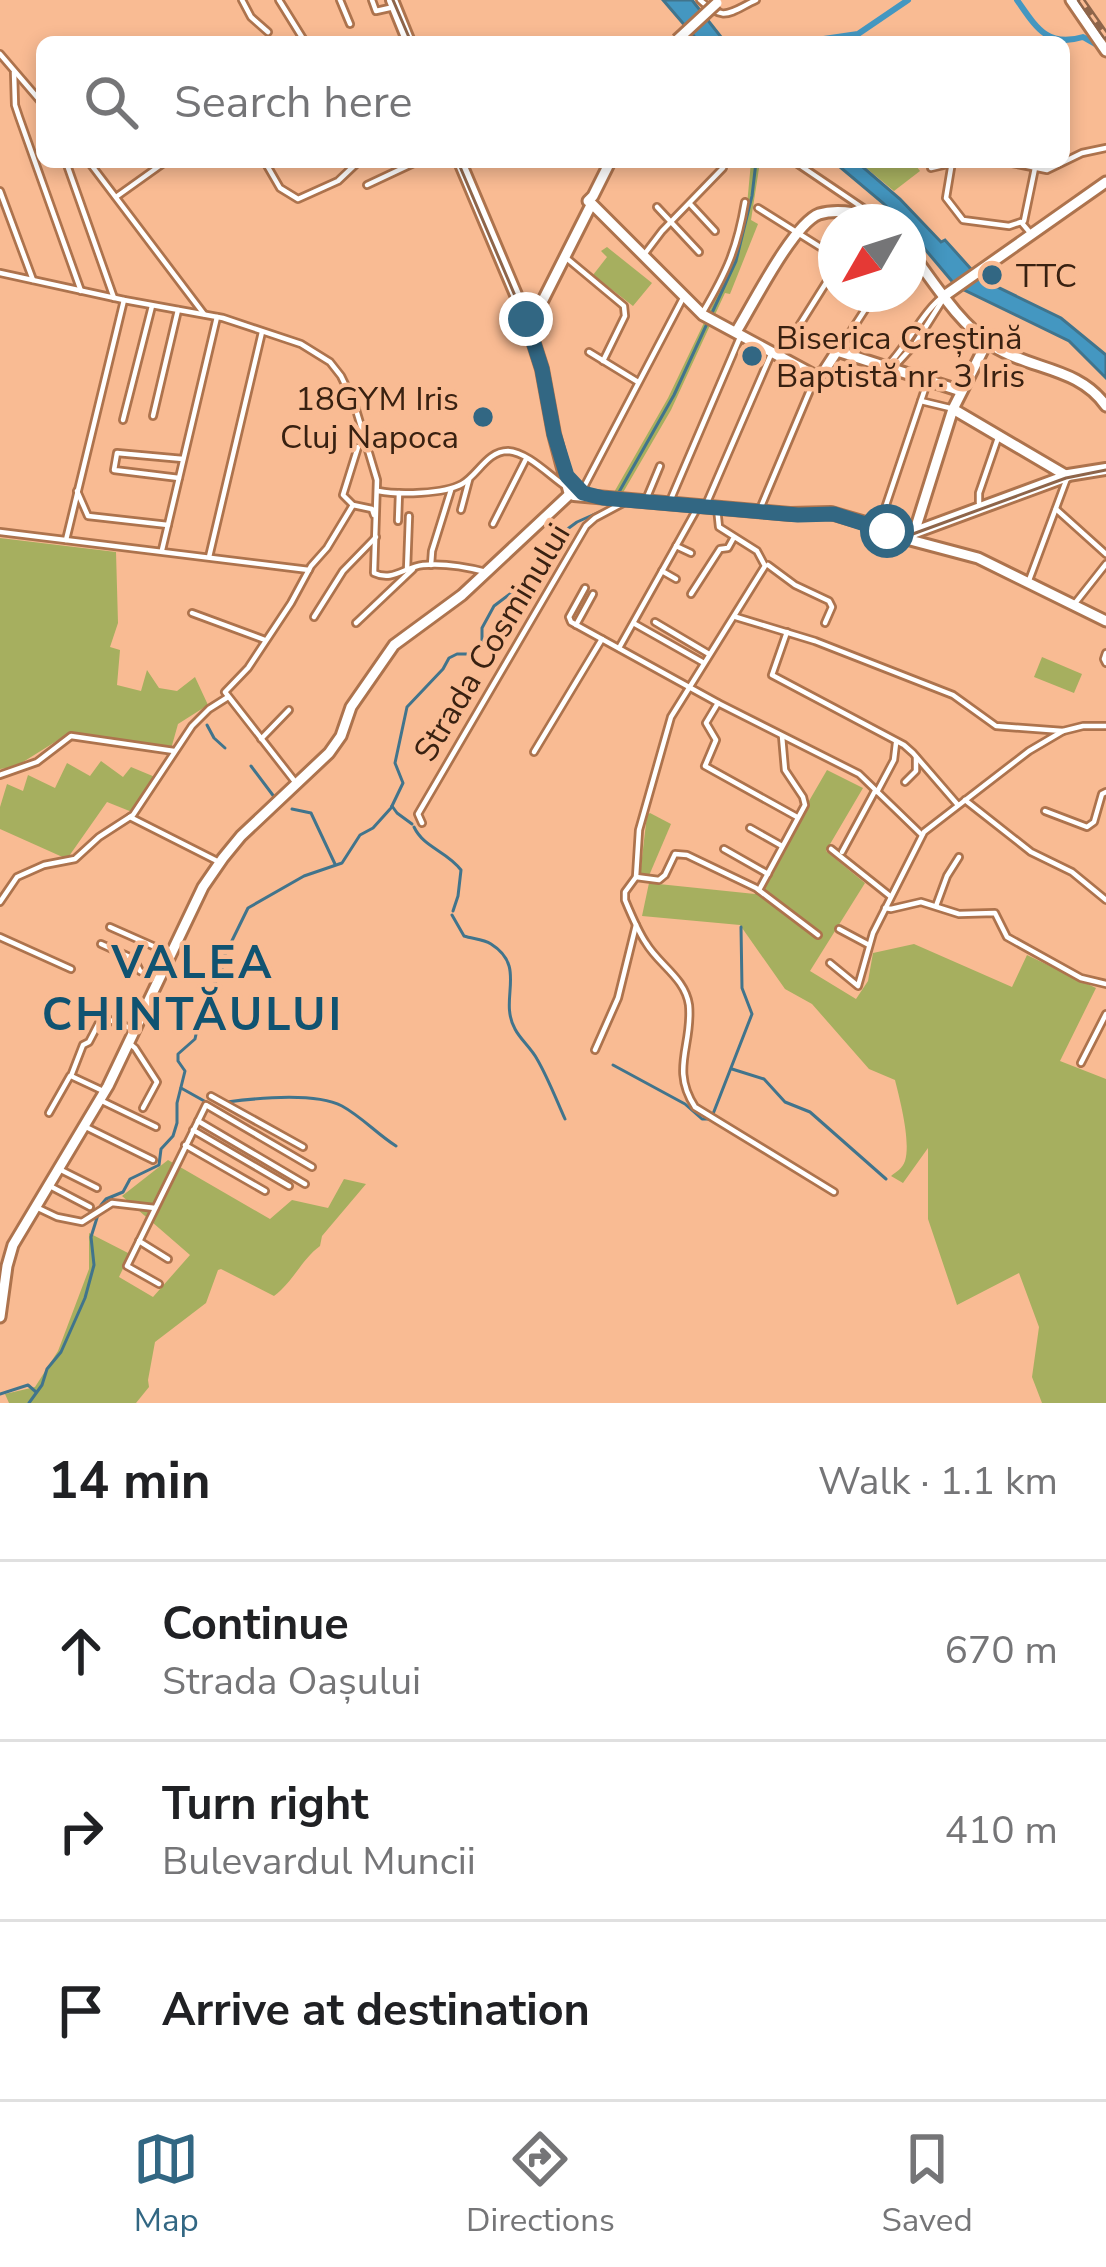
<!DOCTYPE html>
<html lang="en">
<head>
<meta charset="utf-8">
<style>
  :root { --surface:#fff; --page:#f2f2f2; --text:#202124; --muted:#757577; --line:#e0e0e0; --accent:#326783 }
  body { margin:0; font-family:"Nunito Sans",sans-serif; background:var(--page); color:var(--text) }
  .compass { position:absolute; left:818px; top:204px; width:108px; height:108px; border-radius:50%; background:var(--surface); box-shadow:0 6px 18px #0003; rotate:231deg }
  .stop { position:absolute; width:36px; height:36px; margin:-27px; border:9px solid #326783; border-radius:50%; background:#fff }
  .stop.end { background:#326783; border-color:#fff; box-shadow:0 3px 12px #0008 }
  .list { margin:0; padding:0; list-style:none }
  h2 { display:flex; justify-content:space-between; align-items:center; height:156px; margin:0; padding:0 48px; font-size:51px }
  h2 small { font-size:39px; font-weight:400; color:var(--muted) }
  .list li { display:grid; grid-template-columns:78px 1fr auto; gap:36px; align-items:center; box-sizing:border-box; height:180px; padding:0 48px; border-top:3px solid var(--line) }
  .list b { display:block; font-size:45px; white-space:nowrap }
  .list p { margin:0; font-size:39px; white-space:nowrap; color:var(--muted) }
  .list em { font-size:39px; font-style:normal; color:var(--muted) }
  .icon { flex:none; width:66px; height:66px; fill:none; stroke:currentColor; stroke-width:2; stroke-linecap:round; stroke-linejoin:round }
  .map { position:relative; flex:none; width:1106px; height:1403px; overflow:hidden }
  .search { position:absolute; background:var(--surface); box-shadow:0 6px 18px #0003; left:36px; right:36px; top:36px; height:132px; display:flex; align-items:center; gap:30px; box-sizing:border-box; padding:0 42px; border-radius:18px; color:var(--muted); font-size:45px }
  .sheet { height:696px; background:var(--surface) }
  nav { display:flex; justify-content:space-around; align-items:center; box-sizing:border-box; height:168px; border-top:3px solid var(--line); background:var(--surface); font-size:33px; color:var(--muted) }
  nav a { display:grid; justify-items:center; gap:6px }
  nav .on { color:var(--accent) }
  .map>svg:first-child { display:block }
  .green { fill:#a6af5f }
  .water { fill:#4497c1; stroke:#41748c; stroke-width:3 }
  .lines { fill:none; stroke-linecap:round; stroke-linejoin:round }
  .stream { stroke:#41748c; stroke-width:3 }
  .canal { stroke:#4497c1; stroke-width:6 }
  .street-casing { stroke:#ad734d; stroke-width:10 }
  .secondary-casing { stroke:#ad734d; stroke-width:15 }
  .primary-casing { stroke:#ad734d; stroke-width:16 }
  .street { stroke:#fff; stroke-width:4.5 }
  .secondary { stroke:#fff; stroke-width:9 }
  .primary { stroke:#fff; stroke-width:10 }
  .tram { stroke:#8e654a; stroke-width:3 }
  .rail-casing { stroke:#8e654a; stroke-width:8 }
  .rail { stroke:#f9bb93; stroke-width:3; stroke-dasharray:9; stroke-linecap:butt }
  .secondary-bridge-casing { stroke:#ad734d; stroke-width:15; stroke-linecap:butt }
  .secondary-bridge { stroke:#fff; stroke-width:9 }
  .route { stroke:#326783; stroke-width:15 }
  .poi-dot { fill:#326783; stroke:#f9bb93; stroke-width:4.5 }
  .labels { text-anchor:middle; stroke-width:9; stroke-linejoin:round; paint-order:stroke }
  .poi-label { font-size:33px; fill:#392111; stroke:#f9bb93; text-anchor:start }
  .street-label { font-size:33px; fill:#392111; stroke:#f9bb93 }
  .district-label { font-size:45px; font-weight:bold; letter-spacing:3px; fill:#105371; stroke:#f9bb93 }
</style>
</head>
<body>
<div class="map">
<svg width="1106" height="1403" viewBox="0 0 1106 1403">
  <rect width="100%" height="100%" fill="#f9bb93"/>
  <g class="green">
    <polygon points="751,162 760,162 751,220 758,224 730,294 725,293 671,410 621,496 613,494 668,398 734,260 747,205"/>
    <polygon points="859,162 913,162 920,171 894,191"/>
    <polygon points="607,247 652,283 633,306 593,275 607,257 601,251"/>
    <polygon points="0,538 116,552 118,623 110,647 120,650 117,685 141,691 147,670 159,688 177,691 195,677 208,705 178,724 171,749 71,732 15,767 0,769"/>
    <polygon points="1042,657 1082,674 1074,693 1034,677"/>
    <polygon points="101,761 123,777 131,767 155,777 132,812 107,802 67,859 0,829 0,807 7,784 23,791 28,775 55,788 67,763 90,776"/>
    <path d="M827 770 863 788 826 851 865 883 810 971 856 999 868 981 873 953 914 944 1012 987 1027 955 1096 988 1060 1061 1106 1079V1403H1042L1032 1377 1039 1327 1019 1273 957 1305 928 1219V1148L903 1183 891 1176C897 1171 902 1169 905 1161 911 1141 900 1100 895 1080L869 1069 812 1004 785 989 740 925 642 916 649 883 755 894Z"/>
    <polygon points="650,813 671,824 648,878 640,875 647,815"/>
    <path d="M168 1160 270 1219 292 1200 328 1208 344 1179 366 1184 322 1236 320 1246C302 1259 293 1282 274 1296L221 1269 218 1270 206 1303 155 1342 148 1380 149 1387 136 1403H9L5 1394 35 1387 58 1351 89 1269V1233L130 1254 119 1277 153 1297 190 1255 122 1196Z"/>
  </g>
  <g class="water">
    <polygon points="663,0 692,0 725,42 699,42"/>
    <polygon points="834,162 857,162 900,199 941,242 945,240 979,278 1061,318 1106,355 1106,378 1069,341 956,286 908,229 908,222 902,222 883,203"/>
  </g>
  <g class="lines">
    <g class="stream">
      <polyline points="619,492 674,395 736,261 752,196 756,162"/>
      <polyline points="207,725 214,738 225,748"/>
      <polyline points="251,766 275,798"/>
      <polyline points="392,806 397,813 412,824"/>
      <polyline points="292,809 311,813 335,864"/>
      <path d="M414 827C424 848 447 851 461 870L458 896 453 911"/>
      <path d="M452 915 464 936C473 939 483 939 491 944 528 967 498 999 515 1029 520 1039 531 1048 537 1059 548 1078 556 1099 565 1119"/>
      <polyline points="613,1065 685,1104 702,1119 710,1119"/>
      <polyline points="732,1069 764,1079 785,1102 810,1112 886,1179"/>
      <polyline points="181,1088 206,1102"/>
      <path d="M227 1102C258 1098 314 1092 342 1106 362 1117 377 1134 396 1146"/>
      <polyline points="713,1114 752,1014 742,988 741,927"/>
      <polyline points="0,1394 28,1385 36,1392"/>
      <polyline points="29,1403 42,1385 47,1369 61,1352 85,1298 94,1265 91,1237 101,1205 106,1199 123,1192 130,1179 159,1165 161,1149 173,1136 177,1123 177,1103 185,1071 178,1061 178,1054 195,1039 201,1011 222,969 222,961 248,908 304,876 342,863 360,835 373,828 391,808 403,783 395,763 407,707 443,669 449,658 457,654 468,654 482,647 482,628 494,606 519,587 543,547 577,522 611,507 615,501"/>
    </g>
    <g class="canal">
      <path d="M1017 0C1036 27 1047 48 1083 37L1097 45 1106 38"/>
      <polyline points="803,42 858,34 908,0"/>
    </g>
    <g class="street-casing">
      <g id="street">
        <polyline points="242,0 251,17 268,32"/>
        <polyline points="279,0 305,42"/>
        <polyline points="340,0 350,24"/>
        <polyline points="372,0 376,11 394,7"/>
        <path d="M700 0C724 23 730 12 756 0"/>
        <polyline points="0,54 42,103"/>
        <polyline points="14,72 15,105 19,117 81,291"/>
        <polyline points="66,162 114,298"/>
        <polyline points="89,162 204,314"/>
        <polyline points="265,162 280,188 298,199 338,181 358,162"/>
        <polyline points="426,162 438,162"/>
        <polyline points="795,162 863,208 868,214 864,222"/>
        <polyline points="952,162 946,198 963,220 1009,226 1021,222 1032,235"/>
        <polyline points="1007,162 1047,170 1082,153 1106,148"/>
        <polyline points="931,168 948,164"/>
        <polyline points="367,185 416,162"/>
        <polyline points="0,191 33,280"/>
        <polyline points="116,197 165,162"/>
        <polyline points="690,204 715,231"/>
        <polyline points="657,207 699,252"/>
        <polyline points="758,208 836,257"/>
        <polyline points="1024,221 1035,168"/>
        <polyline points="564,256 624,306 625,316 603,361"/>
        <polyline points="643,256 662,231 723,168"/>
        <path d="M0 273 124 300 223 318 301 344 330 362 341 376 354 403 377 480 374 573C393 582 404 567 423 565 443 563 467 567 486 572"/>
        <path d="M703 312C727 271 737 249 745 202"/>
        <polyline points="839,350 875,294"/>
        <polyline points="589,352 638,382"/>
        <polyline points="782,353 836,267"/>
        <path d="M888 365C907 346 925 308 944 296"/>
        <polyline points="892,369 915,344 942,301"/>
        <polyline points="921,401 950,408"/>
        <polyline points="153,416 178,310"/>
        <polyline points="123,420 152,306"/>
        <polyline points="358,447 343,495 353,505 372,509 374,515"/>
        <polyline points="179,478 114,470 117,453 183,459"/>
        <polyline points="580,489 584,487 682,300"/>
        <polyline points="77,491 88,516 168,525"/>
        <path d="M378 491C399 495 444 494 462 484 478 475 487 451 508 451 527 452 549 475 565 486"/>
        <polyline points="670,501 741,335"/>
        <polyline points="645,502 660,466"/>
        <polyline points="979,503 979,493 999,435"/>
        <polyline points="705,507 772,352"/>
        <path d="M717 508 719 527 757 551 765 566 671 717 639 830 636 877 625 892V900C630 912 639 933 646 943 659 965 685 978 689 1005 693 1045 670 1069 695 1107L834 1192"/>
        <polyline points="760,509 816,376"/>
        <polyline points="1056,509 1106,554"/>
        <polyline points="461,510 469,480"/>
        <polyline points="398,521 399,493"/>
        <polyline points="880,523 928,380"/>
        <polyline points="493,524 526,459"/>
        <polyline points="0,532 309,570"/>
        <polyline points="66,540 124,300"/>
        <polyline points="676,546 691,553"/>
        <polyline points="162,550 217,317"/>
        <polyline points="209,557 262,332"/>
        <polyline points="431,565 432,551 451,490"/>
        <polyline points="768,565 795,585 829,601 832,607 825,623"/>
        <polyline points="407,570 409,516"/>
        <polyline points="662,571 676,579"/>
        <polyline points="1028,583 1066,481"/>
        <polyline points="585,588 569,617 571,622 718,703 859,774 922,835"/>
        <polyline points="691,594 720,549 728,548 733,539"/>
        <polyline points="1076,602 1106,564"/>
        <polyline points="192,613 265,640"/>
        <polyline points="314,617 343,571 376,537"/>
        <polyline points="736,617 815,641 953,695 996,726 1063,731 1083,726 1106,726"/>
        <polyline points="655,622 709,654"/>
        <polyline points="356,623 413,569"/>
        <polyline points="635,624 704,663"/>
        <polyline points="576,625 593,594"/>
        <polyline points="787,632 772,675 904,745 913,753 958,805"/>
        <polyline points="619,648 698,507"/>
        <polyline points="1106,653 1104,659 1106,663"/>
        <polyline points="718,703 706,723 716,740 705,766 797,817"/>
        <polyline points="261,739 289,710"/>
        <polyline points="534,752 602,639"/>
        <polyline points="0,775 37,762 71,736 174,751"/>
        <polyline points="905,782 916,771 916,757"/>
        <polyline points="296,783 225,692 248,668 291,603 311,566 327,548 353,505"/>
        <polyline points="877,792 894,760 896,743"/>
        <polyline points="965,800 1031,852 1072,872 1106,900"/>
        <polyline points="1045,811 1087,827 1094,822 1102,794 1106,792"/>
        <polyline points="130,817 219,862"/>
        <polyline points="422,823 418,814 586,526 595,518 625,502"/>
        <polyline points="750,828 782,846"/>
        <polyline points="724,849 768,874"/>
        <polyline points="831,849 890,896"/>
        <polyline points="842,852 875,791"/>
        <polyline points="636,877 659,880 665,875 675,854 687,855 756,888 818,935"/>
        <polyline points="759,890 805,805 803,797 785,770 782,736"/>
        <polyline points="0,902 17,877 44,865 75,859 99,837 133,815 192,726 209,709 228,697"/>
        <polyline points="936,906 947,876 959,857"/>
        <polyline points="885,908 891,909 921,902 959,914 995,913 1007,937 1081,978 1106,984"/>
        <polyline points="110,927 171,954"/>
        <polyline points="839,929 869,945"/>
        <polyline points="0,937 71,969"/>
        <polyline points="101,944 134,959 140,971 159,980"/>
        <polyline points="830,963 858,986 873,933 924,832 1029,751 1063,731"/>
        <polyline points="129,1043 135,1048 157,1082 143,1108"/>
        <polyline points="595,1050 618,998 636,925"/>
        <polyline points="1081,1063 1106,1014"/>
        <polyline points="101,1090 71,1076 83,1045 89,1042 102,1017 135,1030"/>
        <polyline points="211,1096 303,1147"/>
        <polyline points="102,1101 156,1127"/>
        <polyline points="49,1113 70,1076"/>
        <polyline points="198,1121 305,1184"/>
        <polyline points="88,1128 153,1160"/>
        <polyline points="193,1130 289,1186"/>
        <polyline points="185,1145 265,1191"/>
        <polyline points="59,1169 97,1188"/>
        <polyline points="48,1185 90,1207"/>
        <polyline points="38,1208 57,1217 82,1222 112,1203 155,1208"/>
        <polyline points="139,1241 168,1259"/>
        <polyline points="159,1284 127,1266 206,1105 312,1167"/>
      </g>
    </g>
    <g class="secondary-casing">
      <g id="secondary">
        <polyline points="1071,0 1106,51"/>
        <polyline points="588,201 593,196 610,162"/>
        <polyline points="592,204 703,315 816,376 824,371 837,351 961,391"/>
        <path d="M908 248C933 281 958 323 993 346 1031 370 1079 367 1106 406"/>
        <polyline points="944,296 1106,182"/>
        <polyline points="535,316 590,207"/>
        <path d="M736 332C752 306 793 224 819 214 839 208 867 214 886 222"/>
        <polyline points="953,409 1067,476"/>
        <polyline points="914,533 953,409 987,342"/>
        <polyline points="895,536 978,558 1106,621"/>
        <polyline points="0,1317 7,1266 13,1245 108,1086 203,887 223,858 241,836 329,753 341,736 351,707 394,645 462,595 571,493"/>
      </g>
    </g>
    <g class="primary-casing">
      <g id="primary">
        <polyline points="392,0 409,42"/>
        <polyline points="460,162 525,316"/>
        <polygon points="527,311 533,312 533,319 526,319"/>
        <polyline points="526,319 542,369 554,434 569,491 574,495 790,514 831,513 907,535 1067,476"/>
        <polyline points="1062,476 1106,469"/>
      </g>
    </g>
    <use href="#street" class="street"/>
    <use href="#secondary" class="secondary"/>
    <use href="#primary" class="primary"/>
    <g class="tram">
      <polyline points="393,0 411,42"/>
      <polyline points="458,162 533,338 553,434 566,475 587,496 790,515 834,515 896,534 910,535 1066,478 1106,470"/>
    </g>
    <g class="rail-casing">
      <polyline id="rail" points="1081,0 1106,36"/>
    </g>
    <use href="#rail" class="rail"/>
    <g class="secondary-bridge-casing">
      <polyline id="secondary-bridge" points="677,40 717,3"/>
    </g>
    <use href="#secondary-bridge" class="secondary-bridge"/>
  </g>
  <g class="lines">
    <polyline class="route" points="526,319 542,369 554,434 567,476 583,493 603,498 798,515 834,514 887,531"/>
  </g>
  <g class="poi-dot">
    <circle cx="992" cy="275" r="12"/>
    <circle cx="752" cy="356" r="12"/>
    <circle cx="483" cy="417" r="12"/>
  </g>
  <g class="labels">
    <g class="poi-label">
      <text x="1016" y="287">TTC</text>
      <text x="776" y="349">Biserica Creștină<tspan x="776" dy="38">Baptistă nr. 3 Iris</tspan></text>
      <text x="459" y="410" text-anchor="end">18GYM Iris<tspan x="459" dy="38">Cluj Napoca</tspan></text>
    </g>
    <g class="street-label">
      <text transform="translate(491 642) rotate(-59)" y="12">Strada Cosminului</text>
    </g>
    <g class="district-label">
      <text x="193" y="978">VALEA<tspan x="193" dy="52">CHINTĂULUI</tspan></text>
    </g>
  </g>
</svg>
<svg class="compass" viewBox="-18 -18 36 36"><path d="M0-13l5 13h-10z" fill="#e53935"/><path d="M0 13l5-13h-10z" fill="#757577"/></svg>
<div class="stop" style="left:887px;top:531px"></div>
<div class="stop end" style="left:526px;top:319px"></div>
<div class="search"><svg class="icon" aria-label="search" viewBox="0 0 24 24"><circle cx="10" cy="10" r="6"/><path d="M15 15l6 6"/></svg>Search here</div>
</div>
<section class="sheet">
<h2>14 min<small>Walk · 1.1 km</small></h2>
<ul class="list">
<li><svg class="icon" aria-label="ahead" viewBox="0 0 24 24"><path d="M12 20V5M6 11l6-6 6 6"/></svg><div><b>Continue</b><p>Strada Oașului</p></div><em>670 m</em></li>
<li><svg class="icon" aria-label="right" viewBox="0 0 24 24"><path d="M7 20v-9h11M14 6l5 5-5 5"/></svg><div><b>Turn right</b><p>Bulevardul Muncii</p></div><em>410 m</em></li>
<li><svg class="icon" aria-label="arrive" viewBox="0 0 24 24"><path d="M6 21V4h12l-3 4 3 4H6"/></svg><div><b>Arrive at destination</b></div></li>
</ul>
</section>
<nav>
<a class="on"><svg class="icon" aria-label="map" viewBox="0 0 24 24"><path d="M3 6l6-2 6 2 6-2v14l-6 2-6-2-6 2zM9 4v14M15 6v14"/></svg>Map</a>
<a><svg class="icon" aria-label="directions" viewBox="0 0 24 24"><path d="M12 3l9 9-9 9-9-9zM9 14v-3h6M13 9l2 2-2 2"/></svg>Directions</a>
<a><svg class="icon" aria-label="saved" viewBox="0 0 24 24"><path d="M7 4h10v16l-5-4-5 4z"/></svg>Saved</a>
</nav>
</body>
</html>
